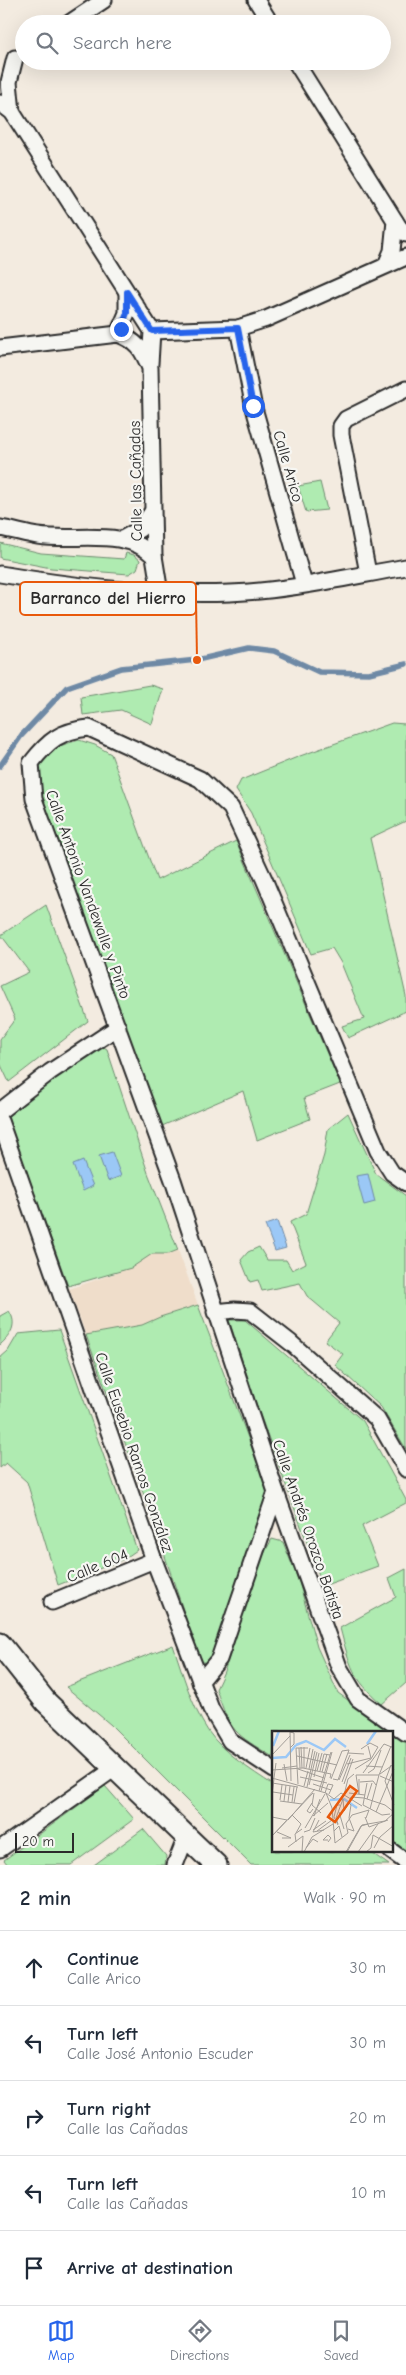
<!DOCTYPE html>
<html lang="en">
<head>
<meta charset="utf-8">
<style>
  :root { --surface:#fff; --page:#f6f6f7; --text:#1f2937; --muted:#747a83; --line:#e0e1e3; --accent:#2563eb }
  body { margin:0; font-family:"Comic Neue",sans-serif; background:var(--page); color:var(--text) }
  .scale { position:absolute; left:15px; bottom:12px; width:59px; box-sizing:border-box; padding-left:5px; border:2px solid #2b2b2b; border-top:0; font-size:14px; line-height:18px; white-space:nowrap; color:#2b2b2b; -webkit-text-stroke:4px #f6f6f2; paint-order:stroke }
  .stop { position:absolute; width:15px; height:15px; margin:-11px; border:4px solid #2563eb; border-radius:50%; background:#fff }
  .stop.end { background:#2563eb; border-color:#fff; box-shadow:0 1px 5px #0008 }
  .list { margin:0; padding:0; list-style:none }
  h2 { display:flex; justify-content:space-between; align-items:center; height:65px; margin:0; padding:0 20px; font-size:21px }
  h2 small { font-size:16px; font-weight:400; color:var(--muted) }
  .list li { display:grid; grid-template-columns:32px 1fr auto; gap:15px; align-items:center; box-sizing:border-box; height:75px; padding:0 20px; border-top:1px solid var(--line) }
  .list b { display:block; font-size:19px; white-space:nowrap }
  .list p { margin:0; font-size:16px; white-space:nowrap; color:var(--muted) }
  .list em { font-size:16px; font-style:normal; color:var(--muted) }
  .icon { flex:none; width:28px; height:28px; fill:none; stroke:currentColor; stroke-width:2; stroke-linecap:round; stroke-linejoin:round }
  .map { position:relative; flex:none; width:406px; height:1865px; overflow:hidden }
  .search { position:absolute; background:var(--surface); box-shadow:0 5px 20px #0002; left:15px; right:15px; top:15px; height:55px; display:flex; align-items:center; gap:12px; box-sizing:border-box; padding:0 18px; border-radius:28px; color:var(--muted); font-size:19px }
  .sheet { height:440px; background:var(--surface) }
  nav { display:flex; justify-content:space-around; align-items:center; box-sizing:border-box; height:70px; border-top:1px solid var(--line); background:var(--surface); font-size:14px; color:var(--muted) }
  nav a { display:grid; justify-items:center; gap:2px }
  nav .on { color:var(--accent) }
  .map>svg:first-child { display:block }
  .built { fill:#efddca }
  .green { fill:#afebb1; stroke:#6d8b6e }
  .water { fill:#9bc8f6; stroke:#6e89a5 }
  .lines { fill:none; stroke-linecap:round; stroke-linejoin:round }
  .stream { stroke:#6e89a5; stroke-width:5.5 }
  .street-casing { stroke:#2b2b2b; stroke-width:19 }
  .secondary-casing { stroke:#2b2b2b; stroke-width:25 }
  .street { stroke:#f6f6f2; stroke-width:15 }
  .secondary { stroke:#f6f6f2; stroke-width:21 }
  .route { stroke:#2563eb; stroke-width:6 }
  .labels { text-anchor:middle; stroke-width:4.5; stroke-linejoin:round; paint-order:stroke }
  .street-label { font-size:16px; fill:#2b2b2b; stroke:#f6f6f2 }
  .inset-river { fill:none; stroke:#9bc8f6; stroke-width:2.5 }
  .inset-road { fill:none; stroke:#a39e98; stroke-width:1 }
  .view { fill:#e8590c; fill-opacity:0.15; stroke:#e8590c; stroke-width:2.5 }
  .inset-edge { fill:none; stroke:#2b2b2b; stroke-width:2.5 }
  .leader { fill:none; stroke:#e8590c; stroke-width:2 }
  .callout-dot { fill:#e8590c; stroke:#f6f6f2; stroke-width:2 }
  .callout { fill:#f6f6f2; stroke:#e8590c; stroke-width:2 }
  .callout-label { font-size:18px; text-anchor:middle; font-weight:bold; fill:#2b2b2b }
</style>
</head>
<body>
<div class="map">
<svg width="406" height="1865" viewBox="0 0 406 1865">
  <rect width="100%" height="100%" fill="#f3ebe0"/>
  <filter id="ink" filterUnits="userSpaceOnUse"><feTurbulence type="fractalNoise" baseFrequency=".02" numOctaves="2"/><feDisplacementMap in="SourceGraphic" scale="10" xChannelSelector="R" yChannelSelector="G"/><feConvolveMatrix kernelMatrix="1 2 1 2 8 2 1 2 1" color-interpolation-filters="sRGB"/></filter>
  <g filter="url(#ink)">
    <polygon class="built" points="178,1250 198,1305 160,1317 142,1325 86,1335 69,1289 131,1268 152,1254 168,1254"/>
    <g class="green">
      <polygon points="320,482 327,510 306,512 298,486"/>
      <polygon points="0,543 41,553 124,559 126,553 134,555 140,560 137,569 129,574 51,568 0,558"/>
      <polygon points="150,685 163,689 152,724 121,710 83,715 81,697"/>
      <polygon points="392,723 405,724 406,726 406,821 370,838 406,996 406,1011 348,1038 342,1026 364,1019 341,963 332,948 311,954 251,813 236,790 241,780 300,756"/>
      <path d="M79 740 95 745 111 754 157 880 236 841 340 1084 304 1098 310 1119 257 1140 243 1091 162 1126 41 801C39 792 35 779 37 770 39 751 64 744 79 740Z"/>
      <polygon points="46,905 88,1021 9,1082 0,1063 0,1039 15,1019 0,986 29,972 1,935"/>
      <polygon points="97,1043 107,1049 148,1173 178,1250 168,1254 152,1254 131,1268 68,1286 7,1117"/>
      <polygon points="348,1113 376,1174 406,1196 406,1449 381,1407 335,1365 343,1354 325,1341 339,1323 307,1296 300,1283 262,1291 258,1280 250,1282 241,1260 248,1252 259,1247 267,1260 286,1260 292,1270 306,1263 290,1222 306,1214 324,1155 328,1129"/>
      <polygon points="198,1305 268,1491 220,1645 215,1654 205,1663 200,1660 150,1512 86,1335 142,1325 160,1317"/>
      <path d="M9 1311C18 1324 11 1335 0 1345V1316Z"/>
      <polygon points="229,1320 245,1320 363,1421 406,1500 406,1503 362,1526 378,1566 323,1586 259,1412"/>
      <polygon points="59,1330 137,1550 124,1559 58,1585 27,1482 6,1463 0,1468 0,1358 8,1351 18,1334"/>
      <path d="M272 1539 283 1542 299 1582 317 1647 338 1693 406 1741V1851L392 1841V1732H274L273 1757C234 1733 231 1733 216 1689 240 1641 245 1585 272 1539Z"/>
      <path d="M406 1569V1683L382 1704C352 1678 350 1666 340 1628L396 1597 389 1578Z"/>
      <path d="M173 1645C183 1674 191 1705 208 1731 224 1754 251 1770 273 1785L274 1851H369L389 1865H251L111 1725 66 1687Z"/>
      <polygon points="105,1786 134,1819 71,1865 8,1865 4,1860"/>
      <polygon points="143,1829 166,1856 165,1865 94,1865"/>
    </g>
    <g class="water">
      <polygon points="112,1152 121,1176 108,1181 99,1156"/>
      <polygon points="83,1161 93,1186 83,1191 73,1165"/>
      <polygon points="368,1174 375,1202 364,1205 356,1176"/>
      <polygon points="277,1221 286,1248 275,1251 265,1225"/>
    </g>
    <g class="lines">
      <polyline class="stream" points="0,766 21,736 67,687 121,668 197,660 249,648 274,651 319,672 369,673 406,664"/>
      <g class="street-casing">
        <g id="street">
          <polyline points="256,0 271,24"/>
          <polyline points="68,24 104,0"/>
          <polyline points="295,61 399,227 406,234"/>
          <polyline points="0,103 12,112 152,331 150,364"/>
          <polyline points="12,112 9,82 15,58"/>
          <polyline points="386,265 392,251 395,221"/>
          <polyline points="238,328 254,408 304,584"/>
          <polyline points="152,331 238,328 266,319 406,257"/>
          <polyline points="118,334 127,313 127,293"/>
          <path d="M0 348 118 334C137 341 142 349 150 368L154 556 160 593"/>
          <path d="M0 528C13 530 25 534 38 536 77 542 124 527 154 556"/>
          <polyline points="122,539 140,529 152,512"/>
          <polyline points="368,573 341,435 341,426 346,419 406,389"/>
          <path d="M0 574C76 587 153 596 230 593 289 591 348 577 406 567"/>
          <polyline points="0,1111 50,1072 118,1027"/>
          <polyline points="0,1121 154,1560 211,1709 230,1741 274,1770"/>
          <path d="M406 1183 392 1173 378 1151 264 879 231 808 200 779 89 728C60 731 49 740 31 763L34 799 173 1180 276 1492 339 1667 358 1699 406 1733"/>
          <polyline points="215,1312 235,1310 250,1311 291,1343 377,1419 406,1469"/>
          <polyline points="52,1602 154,1560"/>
          <polyline points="200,1682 219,1659 276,1492"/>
          <polyline points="0,1849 115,1768"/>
          <polyline points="391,1851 406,1862"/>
          <polyline points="175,1865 186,1837"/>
        </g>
      </g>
      <g class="secondary-casing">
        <polyline id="secondary" points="0,1644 46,1702 216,1865"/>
      </g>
      <use href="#street" class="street"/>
      <use href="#secondary" class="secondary"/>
    </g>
  </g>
  <g class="lines" filter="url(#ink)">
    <polyline class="route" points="121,329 127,313 127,292 152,331 238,328 253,406"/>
  </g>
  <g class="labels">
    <g class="street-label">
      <text transform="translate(289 466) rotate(74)" y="6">Calle Arico</text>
      <text transform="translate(135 481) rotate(-91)" y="6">Calle las Cañadas</text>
      <text transform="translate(89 894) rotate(70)" y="6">Calle Antonio Vandewalle y Pinto</text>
      <text transform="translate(135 1452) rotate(71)" y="6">Calle Eusebio Ramos González</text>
      <text transform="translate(309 1529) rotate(71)" y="6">Calle Andrés Orozco Batista</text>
      <text transform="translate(97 1565) rotate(-22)" y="6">Calle 604</text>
    </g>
  </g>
  <g transform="translate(272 1731)">
    <rect width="121" height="121" fill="#f3ebe0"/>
    <path class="inset-river" d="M95 13 104 0M24 14 34 10 52 19 63 8 74 16M1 15 7 0M0 27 14 26 24 14M58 69 72 68 85 77"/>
    <path class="inset-road" d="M18 0 19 50M18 1 22 2V13L18 17M29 16 30 37M32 16V37M27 17 28 37M76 22 92 23M0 24 18 5M25 25 65 34M12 33 15 50M75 33 99 27 96 15M119 34 113 50 122 74M94 35 110 36M10 37 25 35M34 37 38 17M26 38 52 47M37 38 41 18M83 38 99 28 106 16 98 12 89 18M0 39 31 37 59 43 58 47M45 40 50 22M48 40 52 23 58 24M50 41 55 23M91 42 112 13 122 17M96 42 102 38 109 19M108 43 122 33M84 44 87 63V48M84 44H107M108 45 122 51M28 46 55 52M42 46 47 22M0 47 54 62 60 77 63 112 76 102 74 93 80 84 97 79 94 87M2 47 4 32M59 48 70 20 77 19 66 49 61 48M67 49 78 24M70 51 79 27M88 51 101 50 104 54M0 52 26 56M26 53 24 17H36M41 53 59 59M72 53 81 28M37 54 45 21M32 55 36 40M35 56 43 20M47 60 59 21M49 60 60 21M1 61 21 64M42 62 40 74 49 82M53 62 56 53 61 54 57 63M54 62 62 68 69 62 90 75M77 62 93 64M0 64 2 48M72 64 76 48 82 43M92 67 113 74 122 81M95 68 100 52M8 69 10 54M78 69 79 66 92 67M8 70 30 73M12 70 14 54M16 71 18 55M20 71 22 56M22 72 25 56M40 72 35 80 38 82 41 78M91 74 110 84 118 83M91 74 95 52M98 78 107 44 119 15M67 81 72 98M104 81 122 38M20 84 29 93 24 102M41 85 56 72M42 85 48 68M0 86 15 89M93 86 97 96 116 89M16 89 43 58M47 89 41 101 52 99M66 93 64 87 71 68 72 80 77 72 79 74 77 87 82 100 76 98M66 94 62 86 65 74H68M33 97 53 63M41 99 54 90M45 100 60 89M62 100 67 95 70 106M5 101 19 107H10M32 101 38 99 43 87M2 103 41 62M101 104 122 116M0 105 15 89M24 111 23 103 30 98M56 111 59 107 56 104 51 109H56M16 116 31 105M34 117 41 108 46 111M102 117 108 106 122 94M30 121 31 105M32 121 40 106 61 93M74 121 89 95 96 93M75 121 90 94 113 90 122 82M86 121 106 93M94 121 99 117 101 104"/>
    <path class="view" d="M78 55 85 60 63 91 56 86Z"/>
    <rect width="121" height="121" class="inset-edge"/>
  </g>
  <path class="leader" d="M197 660L196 598"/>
  <circle class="callout-dot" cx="197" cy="660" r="5"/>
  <rect class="callout" x="20" y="582" width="176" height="33" rx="5"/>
  <g class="callout-label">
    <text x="108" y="604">Barranco del Hierro</text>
  </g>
</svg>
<div class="scale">20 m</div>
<div class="stop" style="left:253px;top:406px"></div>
<div class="stop end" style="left:121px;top:329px"></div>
<div class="search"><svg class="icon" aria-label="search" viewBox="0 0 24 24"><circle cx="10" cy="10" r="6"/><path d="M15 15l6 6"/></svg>Search here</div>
</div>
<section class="sheet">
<h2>2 min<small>Walk · 90 m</small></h2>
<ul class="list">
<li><svg class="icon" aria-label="ahead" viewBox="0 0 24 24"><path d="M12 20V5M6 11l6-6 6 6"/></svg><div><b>Continue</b><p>Calle Arico</p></div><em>30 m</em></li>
<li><svg class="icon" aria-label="left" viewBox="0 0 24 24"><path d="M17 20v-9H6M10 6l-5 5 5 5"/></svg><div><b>Turn left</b><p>Calle José Antonio Escuder</p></div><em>30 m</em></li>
<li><svg class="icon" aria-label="right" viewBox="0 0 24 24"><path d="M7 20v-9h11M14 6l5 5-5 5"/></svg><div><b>Turn right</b><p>Calle las Cañadas</p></div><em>20 m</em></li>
<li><svg class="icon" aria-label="left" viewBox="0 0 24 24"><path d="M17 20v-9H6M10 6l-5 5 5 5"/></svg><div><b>Turn left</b><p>Calle las Cañadas</p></div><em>10 m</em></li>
<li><svg class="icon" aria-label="arrive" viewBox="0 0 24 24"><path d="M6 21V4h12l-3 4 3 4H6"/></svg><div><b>Arrive at destination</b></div></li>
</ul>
</section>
<nav>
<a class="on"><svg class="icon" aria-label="map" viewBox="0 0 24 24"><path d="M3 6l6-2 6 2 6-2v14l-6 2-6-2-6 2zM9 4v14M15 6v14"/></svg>Map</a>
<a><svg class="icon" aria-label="directions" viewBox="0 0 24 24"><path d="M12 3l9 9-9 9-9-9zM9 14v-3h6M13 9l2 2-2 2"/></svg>Directions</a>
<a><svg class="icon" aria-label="saved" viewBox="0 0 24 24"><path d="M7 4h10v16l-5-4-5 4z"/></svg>Saved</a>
</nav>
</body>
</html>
